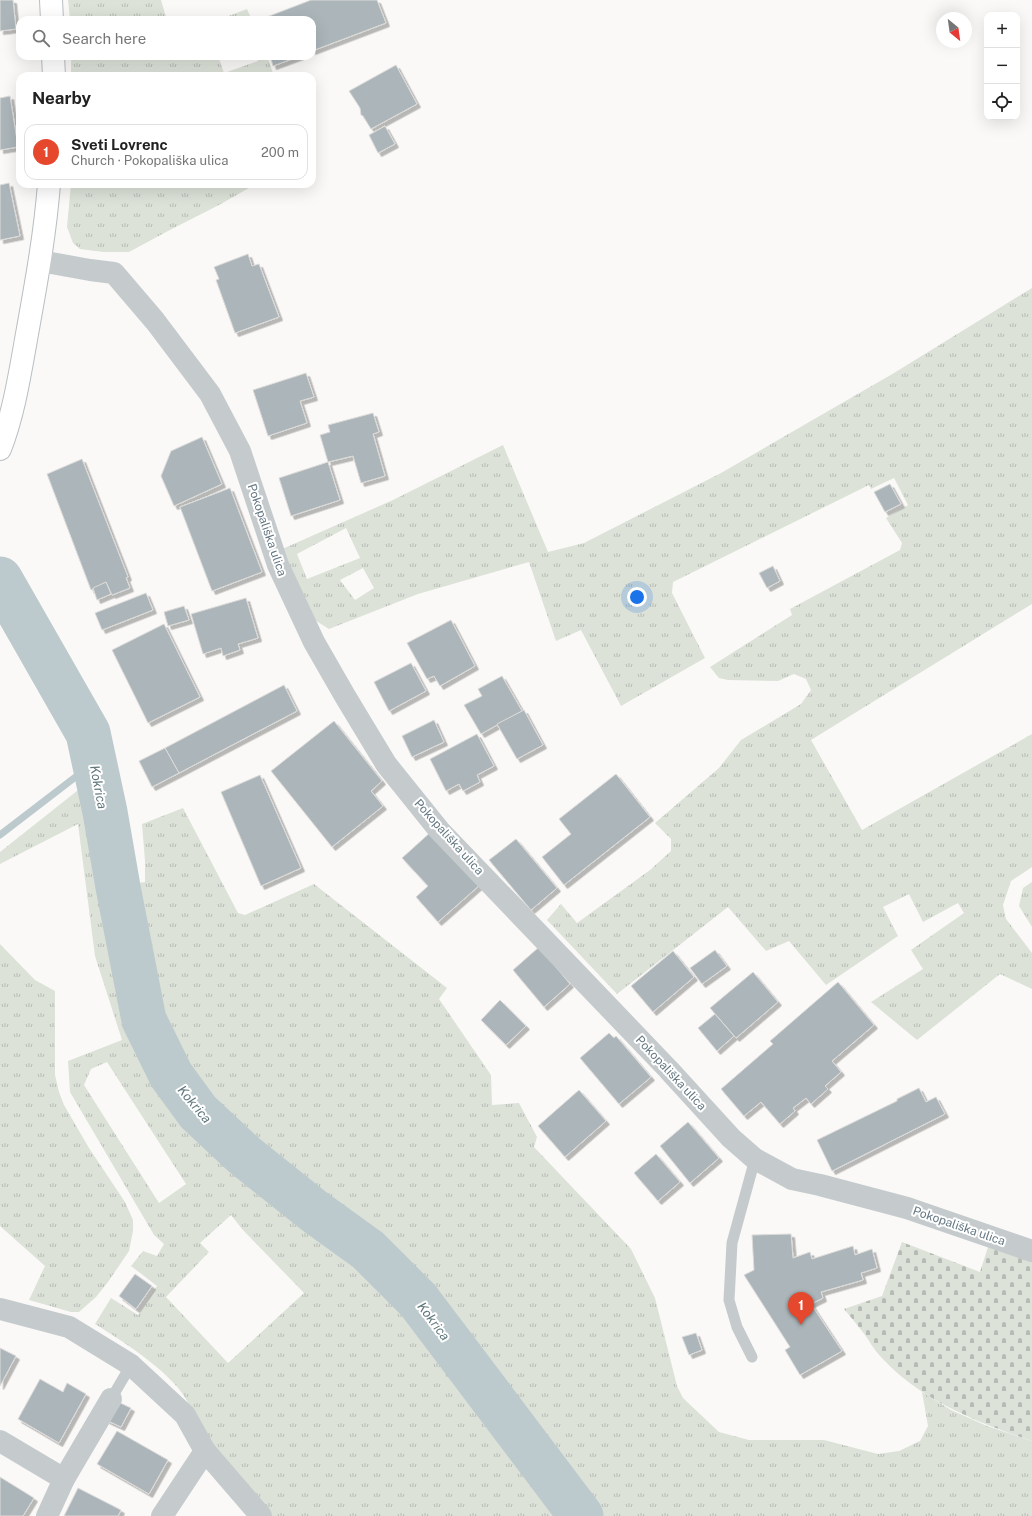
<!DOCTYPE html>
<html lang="en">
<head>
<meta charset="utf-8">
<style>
  :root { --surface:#fff; --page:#f2f2f2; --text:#222; --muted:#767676; --line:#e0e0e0; --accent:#e5482c }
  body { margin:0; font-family:"Public Sans",sans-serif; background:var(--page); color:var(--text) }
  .controls { position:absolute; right:12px; top:12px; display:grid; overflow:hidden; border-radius:8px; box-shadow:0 4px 16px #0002 }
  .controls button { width:36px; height:36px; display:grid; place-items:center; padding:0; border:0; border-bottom:1px solid var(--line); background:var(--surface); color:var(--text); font:20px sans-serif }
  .compass { position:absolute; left:936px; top:12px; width:36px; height:36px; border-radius:50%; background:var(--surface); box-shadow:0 4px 16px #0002; rotate:151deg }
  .you { position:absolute; left:637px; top:597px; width:14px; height:14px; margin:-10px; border:3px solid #fff; border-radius:50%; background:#1a73e8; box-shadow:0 0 0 6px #1a73e833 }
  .badge { display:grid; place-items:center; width:26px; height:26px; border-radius:50%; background:var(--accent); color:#fff; font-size:13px; font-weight:700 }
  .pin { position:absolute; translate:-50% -33px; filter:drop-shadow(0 1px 2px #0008) }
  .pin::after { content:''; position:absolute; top:21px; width:14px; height:12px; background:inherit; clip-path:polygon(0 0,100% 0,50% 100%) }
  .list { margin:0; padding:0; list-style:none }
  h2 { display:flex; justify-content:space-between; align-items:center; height:52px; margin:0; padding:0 16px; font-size:17px }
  h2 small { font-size:13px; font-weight:400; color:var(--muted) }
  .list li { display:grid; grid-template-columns:26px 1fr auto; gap:12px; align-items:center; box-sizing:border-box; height:56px; margin:0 8px 8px; padding:0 8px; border:1px solid var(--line); border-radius:12px }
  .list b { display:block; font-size:15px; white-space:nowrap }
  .list p { margin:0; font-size:13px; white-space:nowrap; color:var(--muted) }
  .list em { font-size:13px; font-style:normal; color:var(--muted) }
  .icon { flex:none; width:22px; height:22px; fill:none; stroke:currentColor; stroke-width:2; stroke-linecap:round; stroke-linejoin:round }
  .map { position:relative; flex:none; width:1032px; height:1516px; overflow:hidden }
  .search { position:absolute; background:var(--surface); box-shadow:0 4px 16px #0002; left:16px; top:16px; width:300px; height:44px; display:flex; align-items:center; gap:10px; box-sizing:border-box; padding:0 14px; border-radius:12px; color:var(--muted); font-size:15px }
  .panel { position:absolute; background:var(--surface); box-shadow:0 4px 16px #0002; left:16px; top:72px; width:300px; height:116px; border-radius:12px }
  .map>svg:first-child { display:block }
  .grass { fill:url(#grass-tufts); fill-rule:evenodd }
  .cemetery { fill:url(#cemetery-stones) }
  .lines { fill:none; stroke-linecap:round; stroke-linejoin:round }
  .stream { stroke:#bdcacd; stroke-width:7 }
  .river { stroke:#bdcacd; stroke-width:45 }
  .building { fill:#acb6ba; stroke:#dcdbd9; filter:url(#shadow) }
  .secondary-casing { stroke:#b8bec2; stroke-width:24 }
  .lane { stroke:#c5cbcd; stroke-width:11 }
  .street { stroke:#c5cbcd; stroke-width:22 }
  .secondary { stroke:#fff; stroke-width:22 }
  .labels { text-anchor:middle; stroke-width:4; stroke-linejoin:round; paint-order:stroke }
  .street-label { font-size:12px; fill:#647883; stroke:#fff }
  .water-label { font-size:13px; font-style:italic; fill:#5f767c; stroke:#fff }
</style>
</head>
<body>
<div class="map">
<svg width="1032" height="1516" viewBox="0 0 1032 1516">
  <defs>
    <pattern id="grass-tufts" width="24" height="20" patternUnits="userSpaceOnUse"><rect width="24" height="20" fill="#dce2d8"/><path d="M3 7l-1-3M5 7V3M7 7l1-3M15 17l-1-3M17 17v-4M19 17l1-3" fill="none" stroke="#b6bcb5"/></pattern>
    <pattern id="cemetery-stones" width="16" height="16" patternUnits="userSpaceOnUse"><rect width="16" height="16" fill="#dce2d8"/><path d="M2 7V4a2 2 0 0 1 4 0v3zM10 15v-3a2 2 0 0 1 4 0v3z" fill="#b6bcb5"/></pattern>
    <filter id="shadow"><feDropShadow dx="3.5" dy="3.5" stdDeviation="0" flood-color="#0004"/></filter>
  </defs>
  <rect width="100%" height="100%" fill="#faf9f7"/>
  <g class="grass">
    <polygon points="68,0 161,0 167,20 70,20"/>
    <polygon points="247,9 252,20 218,20"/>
    <polygon points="71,56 218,56 224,73 258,61 256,56 267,56 274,76 71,76"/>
    <polygon points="71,184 256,184 219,205 168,231 129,252 103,252 80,249 73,243 67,227"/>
    <path d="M1032 288V604L811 740 862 830 1032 734V867L1011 881 1003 905 1006 919 1032 953V989L1000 974 917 1040 871 1002 923 969 911 950 964 913 958 903 923 922 909 894 883 907 898 936 826 985 789 941 766 951 728 907 617 994 547 920 561 904 577 923 650 870 671 851V839L655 823 719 768 741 740 801 704 811 690 806 679 794 674 778 681 728 680 719 678 710 667 792 615 790 609 900 550 902 543 886 518 908 505 894 478 871 489 869 485 673 582 672 593 705 658 621 706 581 630 556 641 529 562 418 594 329 629 313 619 280 550 393 500 503 445 548 552 584 543 721 473 894 373ZM346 528 360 558 307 579 297 554ZM363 568 374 588 355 600 340 580Z"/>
    <path d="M87 783 97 817 112 907 117 952 129 996 138 1024 153 1058 173 1096 219 1148 251 1176 293 1209 341 1242 374 1270 396 1293 420 1330 461 1371 560 1503 568 1516H269L217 1452 190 1407C178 1376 124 1342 95 1324L111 1298 138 1315 157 1286 131 1266 143 1251 157 1256 164 1244 154 1235 70 1092 68 1061 122 1040 95 956 78 824 0 864V852ZM107 1062 186 1184 159 1203 84 1085 91 1069ZM231 1215 242 1229 304 1293 228 1363 166 1297 209 1252 200 1243Z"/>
    <polygon points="183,808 238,913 245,915 314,884 447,988 439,999 491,1075 492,1105 519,1103 537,1137 534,1147 631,1249 655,1298 677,1386 683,1398 719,1432 749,1440 824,1440 878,1454 899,1451 920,1441 928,1426 922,1392 951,1410 987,1426 1032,1441 1032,1516 594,1516 573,1493 485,1378 429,1292 387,1250 370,1236 259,1157 203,1099 175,1063 155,1014 139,958 137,883 145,882 145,861 142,824"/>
    <polygon points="1032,882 1032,927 1019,906 1023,888"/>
    <polygon points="0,944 35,980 55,991 55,1075 59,1092 64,1105 89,1148 125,1202 133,1220 133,1231 129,1251 108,1282 96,1297 79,1312 71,1312 29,1300 45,1266 0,1226"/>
  </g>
  <path class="cemetery" d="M902 1242 980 1272 989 1244 1032 1260V1441C977 1422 921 1401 881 1357 875 1351 870 1342 865 1335 858 1326 851 1317 844 1309L882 1296Z"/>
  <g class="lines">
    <polyline class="stream" points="0,835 95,762"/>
    <polyline class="river" points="0,579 88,733 105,812 118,887 144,1020 171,1075 198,1112 244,1155 314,1211 368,1250 418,1300 581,1516"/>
  </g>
  <g class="building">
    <polygon points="0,0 13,0 16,29 0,31"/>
    <polygon points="311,0 377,0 386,23 312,51 312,20 259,20"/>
    <polygon points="270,56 300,56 273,66"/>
    <polygon points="396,65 417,104 371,129 363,116 361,115 360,108 349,91"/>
    <polygon points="10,96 18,147 0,150 0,98"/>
    <polygon points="385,126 395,144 378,153 369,135"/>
    <polygon points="9,183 20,236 0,240 0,185"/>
    <polygon points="248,254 252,266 259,264 279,317 235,333 216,280 219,279 214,267"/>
    <polygon points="306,373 314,397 300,401 307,423 268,436 253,390"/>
    <polygon points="373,413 379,432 373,434 385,476 361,483 353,456 328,462 320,435 330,432 328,425"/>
    <polygon points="202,437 222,484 174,506 161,476 171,451"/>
    <polygon points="82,459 128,577 126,578 130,588 112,595 106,582 91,590 47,474"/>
    <polygon points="328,462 340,500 291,516 279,478"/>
    <polygon points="890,484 901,504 885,512 874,492"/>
    <polygon points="230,488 262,572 212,591 180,507"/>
    <polygon points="773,566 780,581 767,588 759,573"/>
    <polygon points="106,582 111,594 97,600 93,588"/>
    <polygon points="146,593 153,610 102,630 95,613"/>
    <polygon points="246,598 258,638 238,644 240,650 223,656 221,648 203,654 191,614"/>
    <polygon points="184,606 189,620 168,626 164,612"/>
    <polygon points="451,620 475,666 440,686 434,676 427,679 407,643"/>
    <polygon points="164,624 200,697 148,723 112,650"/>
    <polygon points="411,663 426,691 389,711 374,682"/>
    <polygon points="502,676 522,711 481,734 464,705 482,696 478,689"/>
    <polygon points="284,685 297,711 179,773 165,748"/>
    <polygon points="524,710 543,745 517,759 497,724"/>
    <polygon points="434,720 444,742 412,757 402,736"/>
    <polygon points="334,721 382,781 371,791 383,806 332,847 271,771"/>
    <polygon points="477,734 494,766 477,775 480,782 463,791 459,784 446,791 430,759"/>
    <polygon points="165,748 179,773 152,787 139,761"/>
    <polygon points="616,774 650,817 564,885 542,857 571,834 559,819"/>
    <polygon points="260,775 301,868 261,886 221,792"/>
    <polygon points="433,830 481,884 438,922 416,897 428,886 402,858"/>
    <polygon points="516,839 557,888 531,910 489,860"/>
    <polygon points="539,947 570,984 544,1007 513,970"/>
    <polygon points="715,950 727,966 702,984 690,968"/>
    <polygon points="673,951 694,977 653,1012 631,986"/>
    <polygon points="753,972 778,1002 736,1038 710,1008"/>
    <polygon points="838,982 874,1025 832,1061 841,1072 825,1086 828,1089 811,1104 806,1098 793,1108 795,1111 780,1124 761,1102 744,1116 721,1089 773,1044 770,1041"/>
    <polygon points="500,1000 526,1026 506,1045 481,1020"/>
    <polygon points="715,1014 734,1036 717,1051 698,1028"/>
    <polygon points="609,1033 614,1038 616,1036 651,1077 619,1104 580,1058"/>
    <polygon points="919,1088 926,1102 936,1097 945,1114 832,1171 817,1140 897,1101 897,1099"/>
    <polygon points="579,1090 606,1121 565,1157 538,1126"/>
    <polygon points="688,1122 719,1158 690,1183 660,1146"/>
    <polygon points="656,1154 680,1182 658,1201 634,1173"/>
    <polygon points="791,1234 793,1258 810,1252 812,1259 853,1246 855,1255 872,1249 877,1268 861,1273 863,1280 821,1292 823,1298 811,1304 842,1351 800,1375 785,1350 790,1347 744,1275 754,1270 752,1235"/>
    <polygon points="135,1274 152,1286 136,1309 119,1296"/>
    <polygon points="696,1333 702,1350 689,1355 682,1337"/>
    <polygon points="0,1348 16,1356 0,1386"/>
    <polygon points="40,1379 63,1392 67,1383 86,1394 59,1443 18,1419"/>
    <polygon points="116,1401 131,1408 121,1427 106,1420"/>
    <polygon points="117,1431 168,1460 149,1494 97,1464"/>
    <polygon points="0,1477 34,1498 23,1516 0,1516"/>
    <polygon points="78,1488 121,1510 118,1516 64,1516"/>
  </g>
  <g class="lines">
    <g class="secondary-casing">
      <g id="secondary">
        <polyline points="51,0 52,20"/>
        <polyline points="53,56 54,76"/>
        <path d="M0 449C14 413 20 373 27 334 36 284 45 235 49 184"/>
      </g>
    </g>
    <g class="lane">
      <polyline points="752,1357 737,1327 729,1300 732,1243 755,1159"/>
      <polyline points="111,1399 131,1365"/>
    </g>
    <g class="street">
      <polyline points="40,261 90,270 114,273 155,321 210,394 240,451 278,565 314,642 345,696 386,764 439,830 668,1069 731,1138 755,1159 792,1179 820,1185 907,1208 1032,1251"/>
      <polyline points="0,1309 69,1327 131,1365 185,1415 205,1451 261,1516"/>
      <polyline points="0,1441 64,1479 47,1516"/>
      <polyline points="64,1479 111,1399"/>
      <polyline points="162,1516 205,1451"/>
    </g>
    <use href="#secondary" class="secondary"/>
  </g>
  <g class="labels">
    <g class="street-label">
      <text transform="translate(267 530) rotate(71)" y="4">Pokopališka ulica</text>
      <text transform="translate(449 837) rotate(48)" y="4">Pokopališka ulica</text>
      <text transform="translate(671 1073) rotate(47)" y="4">Pokopališka ulica</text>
      <text transform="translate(959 1226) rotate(19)" y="4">Pokopališka ulica</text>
    </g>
    <g class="water-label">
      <text transform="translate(99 787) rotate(79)" y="5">Kokrica</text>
      <text transform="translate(195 1104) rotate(50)" y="5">Kokrica</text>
      <text transform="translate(434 1321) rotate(53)" y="5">Kokrica</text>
    </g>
  </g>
</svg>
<div class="controls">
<button>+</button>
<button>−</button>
<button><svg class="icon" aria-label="locate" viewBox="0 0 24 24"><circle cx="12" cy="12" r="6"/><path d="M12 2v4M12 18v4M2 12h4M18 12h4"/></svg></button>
</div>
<svg class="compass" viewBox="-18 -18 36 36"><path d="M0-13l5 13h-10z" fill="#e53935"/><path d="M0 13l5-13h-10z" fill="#767676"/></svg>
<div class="you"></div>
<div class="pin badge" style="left:801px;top:1325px">1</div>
<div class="search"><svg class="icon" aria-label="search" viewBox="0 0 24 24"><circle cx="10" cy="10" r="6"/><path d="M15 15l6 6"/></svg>Search here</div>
<section class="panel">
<h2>Nearby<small></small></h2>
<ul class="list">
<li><span class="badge">1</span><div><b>Sveti Lovrenc</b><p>Church · Pokopališka ulica</p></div><em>200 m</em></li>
</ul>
</section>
</div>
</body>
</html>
